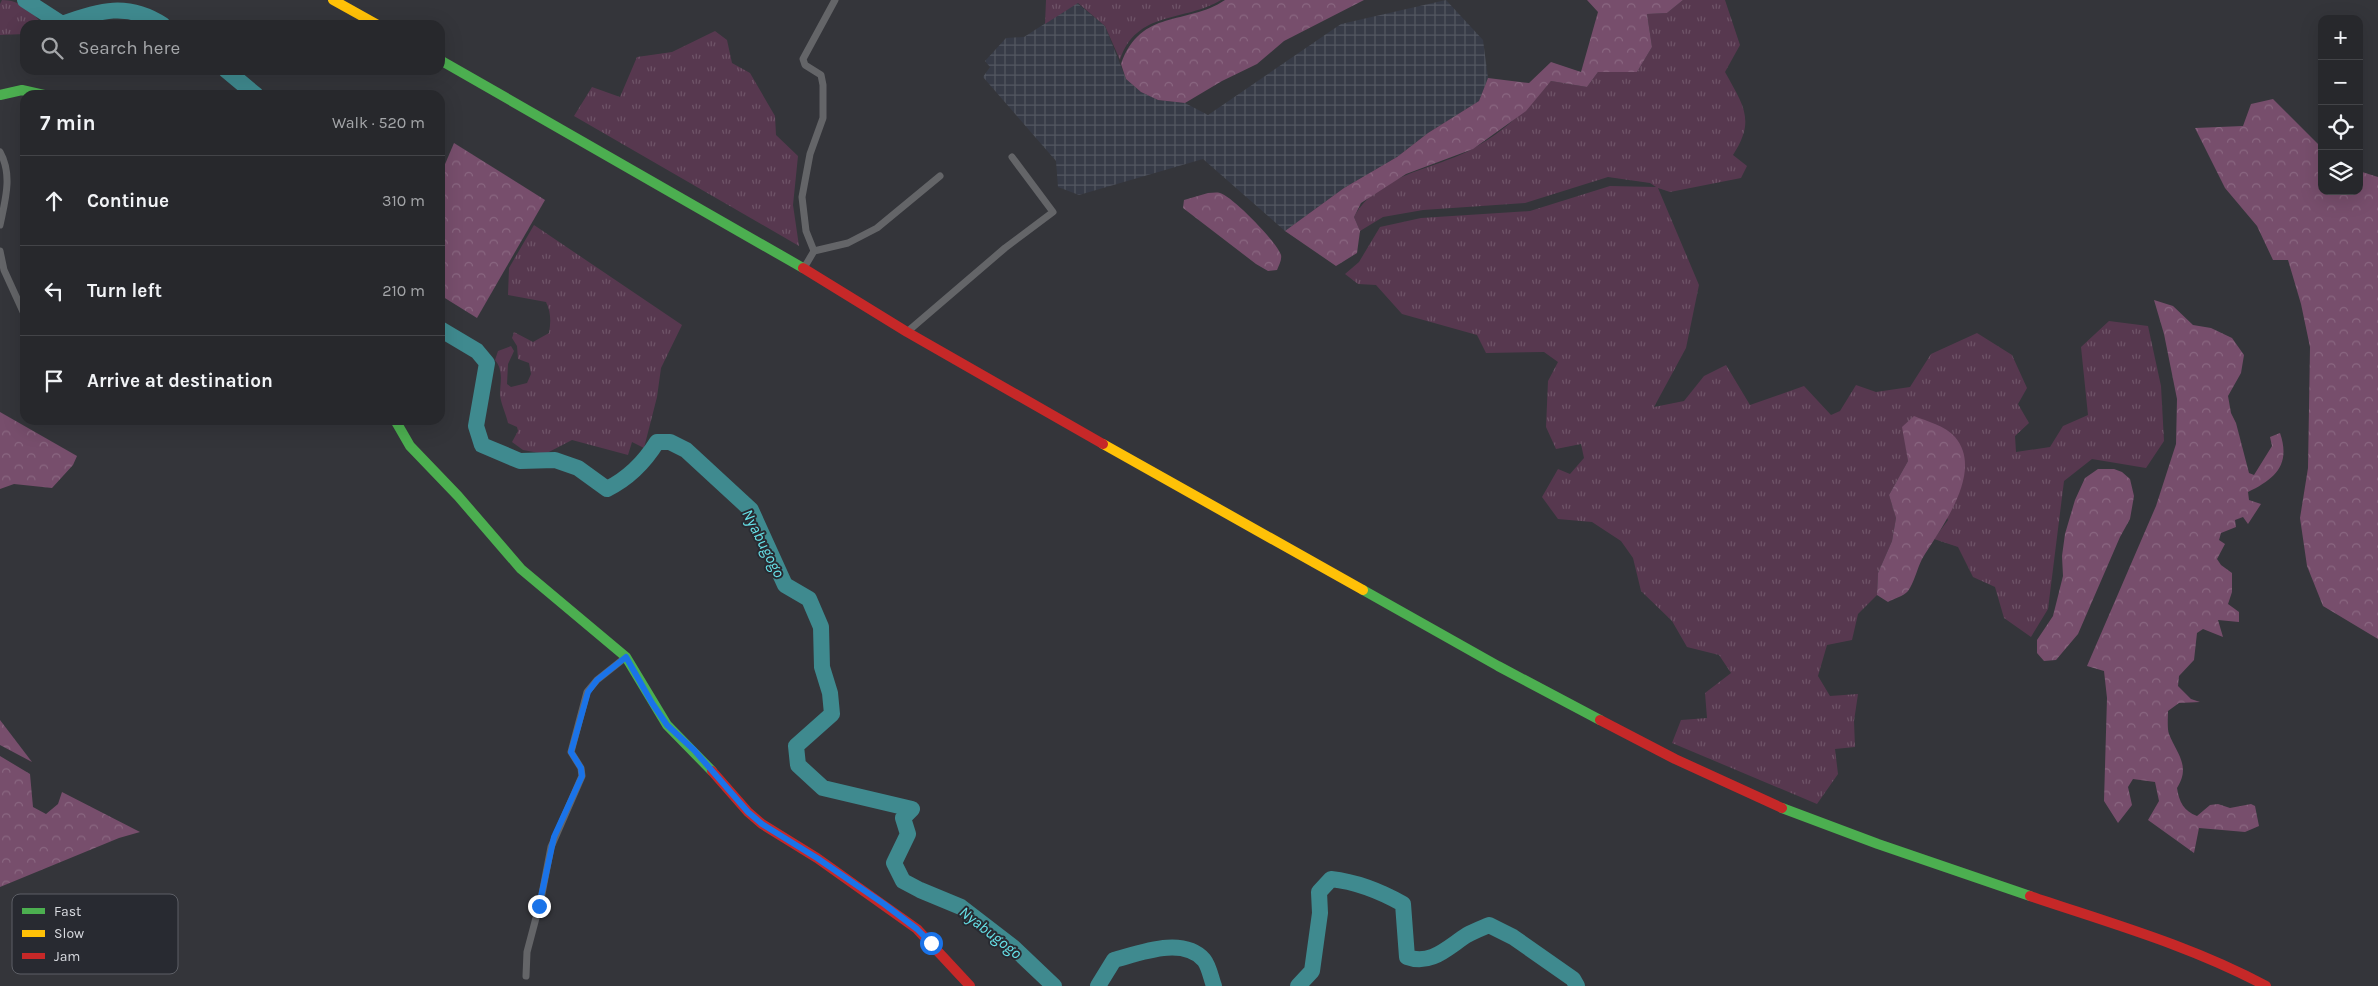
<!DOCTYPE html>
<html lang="en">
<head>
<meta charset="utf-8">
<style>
  :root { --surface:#27282c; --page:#333438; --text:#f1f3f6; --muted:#a4a6a9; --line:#434448 }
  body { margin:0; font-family:Karla,sans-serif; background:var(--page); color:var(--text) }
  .controls { position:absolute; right:15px; top:15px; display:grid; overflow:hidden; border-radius:10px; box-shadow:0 5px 20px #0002 }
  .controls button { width:45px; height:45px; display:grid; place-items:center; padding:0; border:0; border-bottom:1px solid var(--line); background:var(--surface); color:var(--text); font:25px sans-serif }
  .stop { position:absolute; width:15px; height:15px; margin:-11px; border:4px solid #1a73e8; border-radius:50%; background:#fff }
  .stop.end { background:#1a73e8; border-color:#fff; box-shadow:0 1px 5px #0008 }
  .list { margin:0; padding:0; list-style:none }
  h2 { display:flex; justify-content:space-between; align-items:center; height:65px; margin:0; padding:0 20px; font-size:21px }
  h2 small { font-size:16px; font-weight:400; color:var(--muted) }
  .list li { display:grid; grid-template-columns:32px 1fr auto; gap:15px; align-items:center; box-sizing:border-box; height:90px; padding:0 20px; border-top:1px solid var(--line) }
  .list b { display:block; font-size:19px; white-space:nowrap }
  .list em { font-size:16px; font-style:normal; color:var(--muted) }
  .icon { flex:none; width:28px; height:28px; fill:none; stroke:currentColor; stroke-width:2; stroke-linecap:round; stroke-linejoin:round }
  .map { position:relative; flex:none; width:2378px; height:986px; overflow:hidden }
  .search { position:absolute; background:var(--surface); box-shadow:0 5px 20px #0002; left:20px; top:20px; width:425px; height:55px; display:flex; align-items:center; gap:12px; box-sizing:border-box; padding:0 18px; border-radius:15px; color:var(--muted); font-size:19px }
  .panel { position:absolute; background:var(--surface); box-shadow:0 5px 20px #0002; left:20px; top:90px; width:425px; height:335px; border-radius:15px }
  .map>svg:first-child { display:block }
  .industrial { fill:url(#industrial-grid) }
  .grass { fill:url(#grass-tufts) }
  .forest { fill:url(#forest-crowns) }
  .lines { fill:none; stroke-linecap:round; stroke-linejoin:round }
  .river { stroke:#3f8a8f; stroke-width:16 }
  .street { stroke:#646568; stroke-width:7 }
  .fast { stroke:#4caf50; stroke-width:10 }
  .slow { stroke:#ffc107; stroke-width:10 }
  .jam { stroke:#c62828; stroke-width:10 }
  .route { stroke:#1a73e8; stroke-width:6 }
  .labels { text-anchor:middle; stroke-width:4; stroke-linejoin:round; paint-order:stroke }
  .water-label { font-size:16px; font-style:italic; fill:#67e2e9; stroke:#282a31 }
  .key { fill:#282a31; stroke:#5d5f66; stroke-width:1 }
  .key-label { font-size:14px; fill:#d9dbe0 }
</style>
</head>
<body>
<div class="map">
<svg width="2378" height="986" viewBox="0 0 2378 986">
  <defs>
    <pattern id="industrial-grid" width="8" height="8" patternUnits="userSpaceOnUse" patternTransform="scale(1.25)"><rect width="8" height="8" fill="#373b47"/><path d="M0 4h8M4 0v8" fill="none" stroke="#535761"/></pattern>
    <pattern id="grass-tufts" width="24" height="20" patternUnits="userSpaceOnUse" patternTransform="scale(1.25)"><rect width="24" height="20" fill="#57384f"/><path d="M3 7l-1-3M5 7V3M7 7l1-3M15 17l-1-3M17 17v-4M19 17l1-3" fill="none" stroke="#6f5468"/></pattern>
    <pattern id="forest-crowns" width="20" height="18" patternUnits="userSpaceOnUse" patternTransform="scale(1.25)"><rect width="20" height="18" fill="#774e6c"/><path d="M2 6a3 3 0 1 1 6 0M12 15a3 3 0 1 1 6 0" fill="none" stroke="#8a6781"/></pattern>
  </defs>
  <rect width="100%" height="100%" fill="#34353a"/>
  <polygon class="industrial" points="1446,0 1483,40 1488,78 1479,101 1428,133 1397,157 1344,188 1285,231 1203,159 1079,195 1058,187 1056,161 983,77 990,67 985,61 1006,38 1024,37 1077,3 1105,26 1126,79 1141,92 1158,100 1185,103 1208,115 1341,24"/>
  <g class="grass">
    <path d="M2 0C20 0 32 11 42 24L25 25V34L0 35V4Z"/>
    <path d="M1046 0H1221C1185 22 1136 10 1120 60L1105 26 1078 3 1045 24Z"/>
    <path d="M1683 0H1725L1740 45 1725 72C1743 105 1756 120 1733 155L1747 166 1741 178 1670 192 1658 188 1699 285 1686 348 1654 407 1684 401 1704 376 1726 365 1750 405 1804 386 1831 415 1840 411 1856 385 1876 392 1910 387 1931 354 1977 333 2012 355 2027 388 2018 404 2029 423 2015 436 2016 452 2050 447 2063 426 2088 415 2081 347 2109 321 2148 326 2161 386 2164 441 2146 468 2092 459 2064 481 2048 609 2031 637 2004 618 1995 587 1973 577 1958 547 1934 539 1948 520 1903 427 1908 461 1889 495 1896 518 1892 541 1878 573 1877 595 1858 614 1852 640 1827 645 1818 676 1830 696 1858 694 1854 721 1855 747 1835 749 1838 774 1817 804 1672 743 1681 720 1707 718 1705 693 1731 673 1719 655 1687 647 1672 621 1641 591 1633 558 1621 541 1592 522 1558 519 1542 497 1558 469 1570 474 1584 458 1581 444 1556 449 1546 427 1548 381 1558 362 1544 352 1486 353 1477 335 1402 314 1376 285 1358 284 1345 274 1359 262 1380 227 1421 218 1530 211 1610 186 1656 187 1650 183 1608 177 1525 203 1423 210 1383 217 1360 231 1354 217C1378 173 1435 170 1474 148 1505 131 1529 107 1551 81L1587 87 1598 72H1637L1652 47 1647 14 1667 13Z"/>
    <polygon points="715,31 727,40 732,63 750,73 775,116 776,135 798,156 793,205 799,246 574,116 592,87 620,97 637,57 672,52"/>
    <path d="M534 225 682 325 661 368 657 397 644 448 632 442 628 455 572 440 545 454 523 450 512 442 518 431 517 427 508 423C506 414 501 404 500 395 500 382 504 371 495 360L498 351 511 346 514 351 508 364 507 384 511 387 527 383 531 374 529 363 518 359 517 346 512 338 514 332 533 342 549 333C551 322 551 312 546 302L508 295 509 268Z"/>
  </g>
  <g class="forest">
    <path d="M1225 0H1364L1284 41 1257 64 1222 81 1185 103 1158 100 1141 92 1126 79 1121 64C1141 8 1186 26 1225 0Z"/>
    <polygon points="1587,0 1683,0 1667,13 1647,14 1652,47 1637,72 1598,72 1587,87 1551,81 1526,111 1473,149 1406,174 1361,203 1354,217 1360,231 1357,253 1336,266 1285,231 1344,188 1397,157 1428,133 1479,101 1488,78 1529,83 1551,62 1581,72 1598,12"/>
    <polygon points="2273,99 2322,148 2322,191 2359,191 2359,171 2378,177 2378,639 2323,606 2307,566 2300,518 2308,468 2310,347 2301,304 2288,260 2273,260 2257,226 2225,188 2195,128 2243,126 2251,104"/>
    <polygon points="454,143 545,200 477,318 440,295 440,176"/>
    <path d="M1208 193C1212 193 1216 192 1220 193 1232 196 1277 242 1281 255 1282 260 1279 265 1277 270L1268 271 1256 264 1183 208 1184 200Z"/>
    <path d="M2154 300 2173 306 2193 325 2211 328 2232 338 2244 355 2241 373 2228 396 2231 413 2236 423 2249 473 2254 475 2272 446 2270 437 2280 433C2291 465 2275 479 2248 492L2249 500 2261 504 2248 524 2243 517 2235 520 2236 527 2221 533 2219 540 2225 544 2217 559 2221 565 2232 573V592L2228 604 2239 612V622L2218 620 2223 637 2203 629 2197 633 2194 660 2179 676 2178 686 2191 699 2200 702 2179 703 2168 711C2168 718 2167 728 2169 734 2177 754 2191 766 2177 788 2179 802 2184 811 2197 816L2210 805 2218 804 2230 808 2251 804 2255 806 2259 826 2245 832 2199 828 2194 853 2148 820 2159 801 2155 782 2133 779 2128 787 2132 805 2118 823 2104 801 2107 698 2104 671 2087 666 2156 506 2176 444 2177 399 2164 334Z"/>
    <polygon points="0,412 77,456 73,465 52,488 14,484 0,489"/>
    <path d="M1914 416C1926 421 1946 426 1955 437 1985 472 1940 529 1922 559 1917 569 1914 583 1908 591 1904 596 1893 599 1888 602L1877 595 1878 573 1892 541 1896 518 1889 495 1908 461 1902 427Z"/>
    <polygon points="2098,469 2114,469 2122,472 2130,479 2134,496 2130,519 2120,537 2078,634 2056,660 2044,661 2037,653 2037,640 2053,616 2063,576 2062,556 2065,534 2075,500 2085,478"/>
    <polygon points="0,720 32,762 0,745"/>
    <polygon points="0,756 30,774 33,807 46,814 58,804 62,792 140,832 119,838 0,887"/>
  </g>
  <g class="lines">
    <g class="river">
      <path d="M25 0 62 24C99 10 128 2 163 25"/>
      <polyline points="226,70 256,95"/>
      <path d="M440 329 477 351 487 363 476 426 482 445 520 461 555 460 578 468 607 489C629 478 644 463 657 442H670L686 450 751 510 785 585 809 599 821 627 822 667 830 693 832 714 796 746 798 765 823 788 912 809 903 818 908 834 894 863 903 881 920 890 961 907 1013 947 1054 986"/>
      <path d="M1098 986 1114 960C1140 953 1183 936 1204 960 1209 966 1211 978 1214 986"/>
      <path d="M1298 986 1312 971 1320 913 1319 892 1331 879C1358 882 1380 891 1403 904L1407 957C1431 966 1448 947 1467 935 1474 931 1482 928 1489 925L1513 937 1573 979 1577 986"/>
    </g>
    <g class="street">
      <path d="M0 152C13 175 5 201 0 225"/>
      <polyline points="0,251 4,270 25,316"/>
      <polyline points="814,251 848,243 877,228 940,176"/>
      <polyline points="804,268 814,251 806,231 802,197 810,154 823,118 823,85 821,75 805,65 803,59 835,0"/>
      <polyline points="907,332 1005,248 1053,212 1012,157"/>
      <polyline points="526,976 527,952 541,899 551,847 582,776 581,768 571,752 587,692 597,680 626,657"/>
    </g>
    <g class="fast">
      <polyline points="440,60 803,268"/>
      <polyline points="0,95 22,90 44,95"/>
      <polyline points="395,420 410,446 458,496 521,569 626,657 667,725 712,771"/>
      <polyline points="1363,590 1498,666 1600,720"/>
      <polyline points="1782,808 1878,844 2030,896"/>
    </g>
    <g class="slow">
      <polyline points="333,0 378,25"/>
      <polyline points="1103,444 1363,590"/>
    </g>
    <g class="jam">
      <polyline points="803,268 907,332 1103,444"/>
      <polyline points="1600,720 1675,759 1782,808"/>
      <polyline points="712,771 748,812 762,824 817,858 917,929 970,986"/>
      <path d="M2030 896C2110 923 2192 946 2266 986"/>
    </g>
  </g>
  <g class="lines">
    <polyline class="route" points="539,906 554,837 582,776 581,768 571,752 588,692 597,680 626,657 652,703 667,725 694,750 748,812 762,824 817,858 884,904 917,929 931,943"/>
  </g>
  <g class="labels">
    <g class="water-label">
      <text transform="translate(764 543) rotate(63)" y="6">Nyabugogo</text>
      <text transform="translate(991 932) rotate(38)" y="6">Nyabugogo</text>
    </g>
  </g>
  <rect x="12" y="894" width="166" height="80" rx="8" class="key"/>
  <rect x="22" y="908" width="23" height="6" fill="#4caf50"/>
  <rect x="22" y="930" width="23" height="7" fill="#ffc107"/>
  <rect x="22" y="953" width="23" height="6" fill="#c62828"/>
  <g class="key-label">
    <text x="54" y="916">Fast</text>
    <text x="54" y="938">Slow</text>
    <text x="54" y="961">Jam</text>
  </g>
</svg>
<div class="controls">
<button>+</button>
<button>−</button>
<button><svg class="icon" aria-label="locate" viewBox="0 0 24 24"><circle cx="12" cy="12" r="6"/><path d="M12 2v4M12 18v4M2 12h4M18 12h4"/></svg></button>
<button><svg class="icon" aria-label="layers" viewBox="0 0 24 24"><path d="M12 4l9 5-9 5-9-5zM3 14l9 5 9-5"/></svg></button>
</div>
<div class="stop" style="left:931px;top:943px"></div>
<div class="stop end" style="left:539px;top:906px"></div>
<div class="search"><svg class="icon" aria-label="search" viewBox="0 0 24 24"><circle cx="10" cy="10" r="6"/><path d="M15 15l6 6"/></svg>Search here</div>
<section class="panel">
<h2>7 min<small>Walk · 520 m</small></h2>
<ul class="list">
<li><svg class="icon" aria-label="ahead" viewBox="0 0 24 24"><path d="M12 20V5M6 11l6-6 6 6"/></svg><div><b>Continue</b></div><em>310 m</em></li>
<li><svg class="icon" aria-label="left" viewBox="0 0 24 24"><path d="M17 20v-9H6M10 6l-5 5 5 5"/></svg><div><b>Turn left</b></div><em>210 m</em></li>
<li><svg class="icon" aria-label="arrive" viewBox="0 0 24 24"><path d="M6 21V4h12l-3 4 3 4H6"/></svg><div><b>Arrive at destination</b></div></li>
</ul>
</section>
</div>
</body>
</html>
